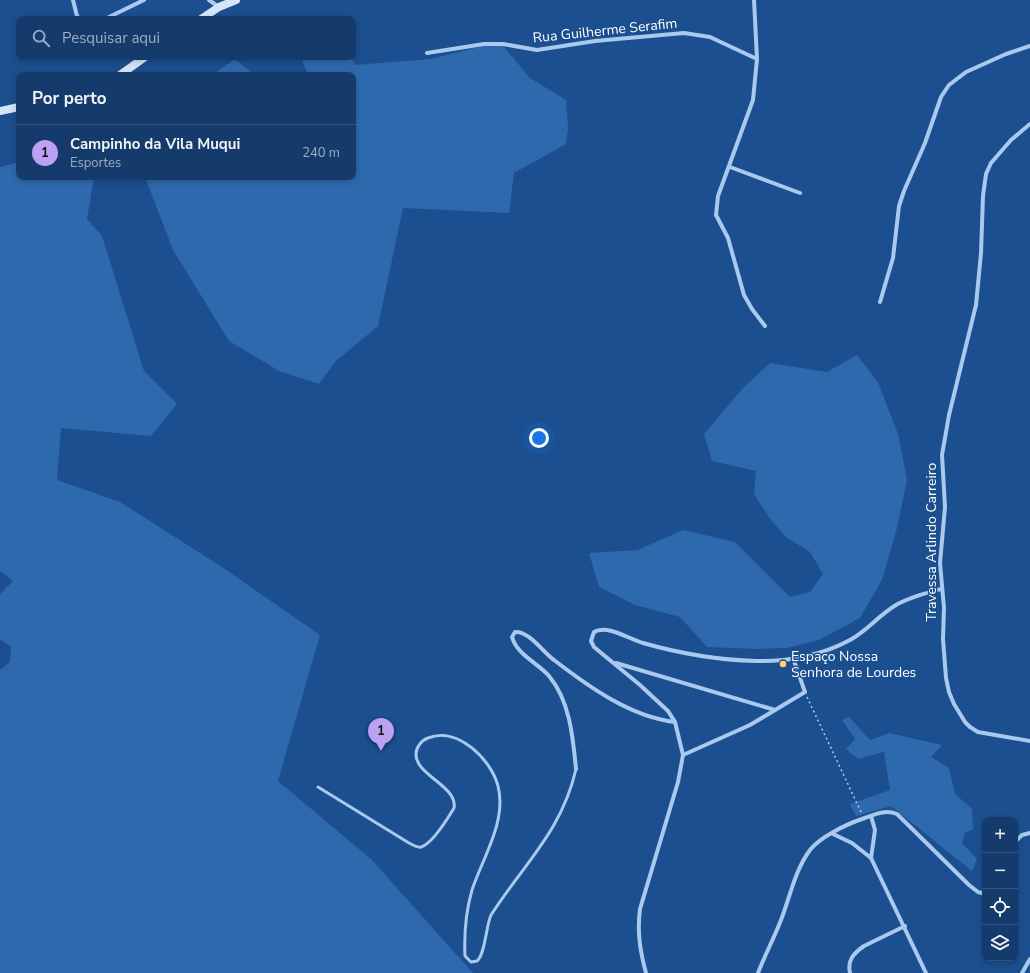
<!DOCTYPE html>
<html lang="pt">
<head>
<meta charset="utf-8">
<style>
  :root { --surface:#143b6b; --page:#214673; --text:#f1f3f6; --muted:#9dadc1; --line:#33557e; --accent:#bca0f2 }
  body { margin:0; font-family:"Nunito Sans",sans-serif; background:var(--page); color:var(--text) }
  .controls { position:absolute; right:12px; bottom:12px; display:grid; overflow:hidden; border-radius:8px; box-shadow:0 2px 6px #0003 }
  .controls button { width:36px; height:36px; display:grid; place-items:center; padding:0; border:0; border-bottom:1px solid var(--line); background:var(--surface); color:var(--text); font:20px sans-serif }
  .you { position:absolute; left:539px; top:438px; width:14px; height:14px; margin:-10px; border:3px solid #fff; border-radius:50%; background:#1a73e8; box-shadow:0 0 0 6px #1a73e833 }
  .badge { display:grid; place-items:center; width:26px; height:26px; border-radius:50%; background:var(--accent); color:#111; font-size:13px; font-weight:700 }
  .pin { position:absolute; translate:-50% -33px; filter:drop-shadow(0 1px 2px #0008) }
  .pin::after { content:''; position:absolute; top:21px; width:14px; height:12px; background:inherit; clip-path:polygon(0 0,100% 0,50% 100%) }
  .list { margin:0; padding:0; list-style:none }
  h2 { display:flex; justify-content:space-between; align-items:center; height:52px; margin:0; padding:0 16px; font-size:17px }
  h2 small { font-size:13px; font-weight:400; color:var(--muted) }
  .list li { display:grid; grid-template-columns:26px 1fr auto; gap:12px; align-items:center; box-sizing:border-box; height:56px; padding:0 16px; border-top:1px solid var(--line) }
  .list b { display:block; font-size:15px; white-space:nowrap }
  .list p { margin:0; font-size:13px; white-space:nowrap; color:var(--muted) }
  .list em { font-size:13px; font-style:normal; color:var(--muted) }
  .icon { flex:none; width:22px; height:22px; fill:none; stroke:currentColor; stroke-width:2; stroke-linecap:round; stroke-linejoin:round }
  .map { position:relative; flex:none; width:1030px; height:973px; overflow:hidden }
  .search { position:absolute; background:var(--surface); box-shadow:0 2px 6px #0003; left:16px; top:16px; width:340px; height:44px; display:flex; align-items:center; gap:10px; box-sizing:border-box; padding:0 14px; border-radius:8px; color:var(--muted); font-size:15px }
  .panel { position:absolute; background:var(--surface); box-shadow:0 2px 6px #0003; left:16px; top:72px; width:340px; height:108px; border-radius:8px }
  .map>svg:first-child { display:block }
  .green { fill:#2e69ad }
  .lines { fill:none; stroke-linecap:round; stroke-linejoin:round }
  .path { stroke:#a9c9ee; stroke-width:1.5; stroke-dasharray:2 3; stroke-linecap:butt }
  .lane { stroke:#a9c9ee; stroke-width:3 }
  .street { stroke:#a9c9ee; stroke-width:4 }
  .secondary { stroke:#d6e6fa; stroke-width:8 }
  .poi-dot { fill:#ffd166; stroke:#1b4f8f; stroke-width:1.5 }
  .labels { text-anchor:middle; stroke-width:3; stroke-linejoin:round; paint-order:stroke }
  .street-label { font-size:14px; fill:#fff; stroke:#1b4f8f }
  .poi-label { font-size:14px; fill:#fff; stroke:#1b4f8f; text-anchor:start }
</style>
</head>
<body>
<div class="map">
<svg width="1030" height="973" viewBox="0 0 1030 973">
  <rect width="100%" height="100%" fill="#1b4f8f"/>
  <g class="green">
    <polygon points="500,42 530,78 566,100 568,128 566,144 514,173 509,213 403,208 378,326 335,362 319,384 279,371 229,341 173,250 145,177 353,177 353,75 308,75 301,57 351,57 355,65 430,59"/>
    <polygon points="235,59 255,75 212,75"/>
    <polygon points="19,162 19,177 94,177 87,219 102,236 144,371 177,404 151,436 61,428 57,480 120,502 222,567 320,635 278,781 371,859 473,973 0,973 0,670 10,662 11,647 0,639 0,594 13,581 0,571 0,167"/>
    <polygon points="857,355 878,382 898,434 907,480 897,528 882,580 860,618 819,640 787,648 757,649 707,647 680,617 635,605 599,587 589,553 638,550 683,530 735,542 790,597 810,592 823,574 810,552 786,537 770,519 754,494 756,471 712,461 704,434 744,387 770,363 827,372"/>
    <polygon points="849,717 870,740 889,733 942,745 931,757 949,768 955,794 972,809 973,829 965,833 962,843 977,859 972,871 891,806 856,816 850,804 890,790 884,752 858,759 846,749 855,739 842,720"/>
  </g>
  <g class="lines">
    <polyline class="path" points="807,697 861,812"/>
    <path class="lane" d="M318 787 409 843C413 845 417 848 421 847 432 844 448 818 454 808 458 786 415 775 416 754 416 747 422 740 428 738 457 726 491 759 498 786 507 821 483 857 472 890 466 911 464 934 465 956L471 962 477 961C485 955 486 926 491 915 523 865 562 831 576 769"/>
    <g class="street">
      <polyline points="73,0 77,16 80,19"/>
      <polyline points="209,0 219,7"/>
      <polyline points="754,0 757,59 753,100 718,196 716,215 728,238 744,295 752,309 765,326"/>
      <polyline points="105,19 144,0"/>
      <polyline points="427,53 484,44 503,44 537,50 595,41 684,33 710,37 757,59"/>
      <polyline points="1030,124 1011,140 991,163 986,174 983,196 981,253 976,305 949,415 942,455 945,507 940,563 944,608 943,639 946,678 949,692 954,704 965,722 970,727 978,732 1030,741"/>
      <polyline points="730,167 800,193"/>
      <polyline points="880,302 893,258 899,206 904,191 925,143 941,97 949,85 966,72 1006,54 1030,46"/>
      <polyline points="616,663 775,710"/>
      <polyline points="683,755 750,725 805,692 793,658"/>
      <path d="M576 769C573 738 570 701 549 676 538 663 517 655 512 637L515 632C528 630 544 653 554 660 589 687 631 717 675 722"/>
      <polyline points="871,816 875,830 871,858"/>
      <polyline points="833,834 852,843 871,858 926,973"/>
      <polyline points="1015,842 1022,835 1030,833"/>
      <path d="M646 973C640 951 637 932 640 909L678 782 683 755 675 722 668 711 640 685 594 647 591 641 594 632C607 624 629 639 643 643 678 653 719 660 756 661 787 662 823 655 850 640 867 631 879 615 896 605 910 597 926 593 941 589"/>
      <path d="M758 973C765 955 774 938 781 920 790 897 795 870 810 850 820 837 847 824 862 819 874 815 884 809 897 814L969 885 978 892 985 894"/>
      <path d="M850 973C847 960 854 953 864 946L905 926"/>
      <polyline points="1022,973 1030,959"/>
    </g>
    <g class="secondary">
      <polyline points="201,19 219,7 236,0"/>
      <polyline points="120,75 145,57"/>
      <polyline points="0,111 19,107"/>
    </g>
  </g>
  <circle class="poi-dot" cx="783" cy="664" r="4"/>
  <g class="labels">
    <g class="street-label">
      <text transform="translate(605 30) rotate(-6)" y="5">Rua Guilherme Serafim</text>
      <text transform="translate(931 542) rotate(-90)" y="5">Travessa Arlindo Carreiro</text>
    </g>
    <g class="poi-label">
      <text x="791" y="661">Espaço Nossa<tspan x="791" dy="16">Senhora de Lourdes</tspan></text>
    </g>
  </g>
</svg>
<div class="controls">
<button>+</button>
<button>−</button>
<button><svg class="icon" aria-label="locate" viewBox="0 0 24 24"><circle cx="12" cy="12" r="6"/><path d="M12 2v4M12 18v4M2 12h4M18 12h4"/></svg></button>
<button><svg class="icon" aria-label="layers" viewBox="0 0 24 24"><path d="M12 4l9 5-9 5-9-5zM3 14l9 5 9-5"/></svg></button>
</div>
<div class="you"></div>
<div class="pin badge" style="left:381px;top:751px">1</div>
<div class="search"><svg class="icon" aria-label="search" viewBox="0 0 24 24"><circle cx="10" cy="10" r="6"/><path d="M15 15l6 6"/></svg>Pesquisar aqui</div>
<section class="panel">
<h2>Por perto<small></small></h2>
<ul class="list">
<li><span class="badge">1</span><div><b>Campinho da Vila Muqui</b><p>Esportes</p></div><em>240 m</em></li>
</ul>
</section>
</div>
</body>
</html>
